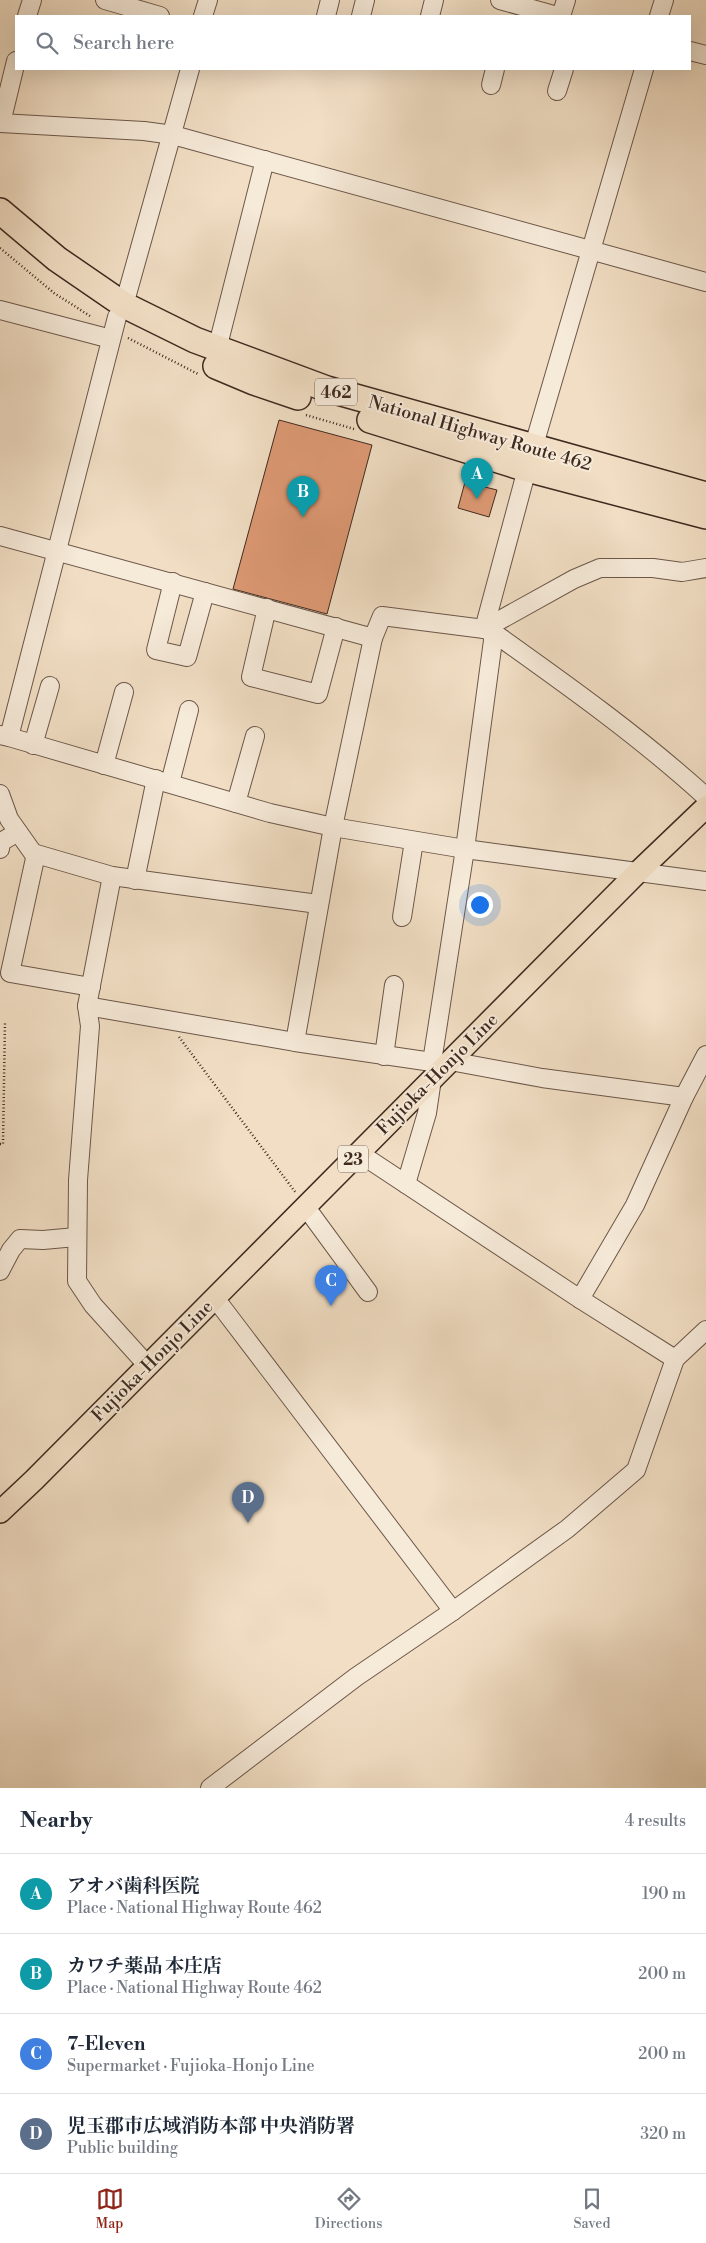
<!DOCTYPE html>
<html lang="en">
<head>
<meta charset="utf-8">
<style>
  :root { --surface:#fff; --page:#f6f6f7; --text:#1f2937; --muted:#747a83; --line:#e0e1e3; --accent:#8f2418 }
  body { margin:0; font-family:"Libre Bodoni","Noto Serif JP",serif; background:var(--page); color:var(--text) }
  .you { position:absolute; left:479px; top:904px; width:18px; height:18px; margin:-12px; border:4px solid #fff; border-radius:50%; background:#1a73e8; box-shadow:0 0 0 8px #1a73e833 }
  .badge { display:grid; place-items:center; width:32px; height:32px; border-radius:50%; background:var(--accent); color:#fff; font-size:16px; font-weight:700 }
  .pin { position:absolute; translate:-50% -41px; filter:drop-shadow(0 1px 2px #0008) }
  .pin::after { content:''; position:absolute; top:26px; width:18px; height:15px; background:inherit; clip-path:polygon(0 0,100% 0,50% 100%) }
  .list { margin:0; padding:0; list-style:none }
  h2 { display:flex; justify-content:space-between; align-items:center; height:65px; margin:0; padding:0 20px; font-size:21px }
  h2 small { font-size:16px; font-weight:400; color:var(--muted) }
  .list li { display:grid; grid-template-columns:32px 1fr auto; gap:15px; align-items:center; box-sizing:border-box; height:80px; padding:0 20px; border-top:1px solid var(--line) }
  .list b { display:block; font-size:19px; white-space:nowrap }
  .list p { margin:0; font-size:16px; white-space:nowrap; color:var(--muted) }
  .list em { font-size:16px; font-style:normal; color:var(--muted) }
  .icon { flex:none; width:28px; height:28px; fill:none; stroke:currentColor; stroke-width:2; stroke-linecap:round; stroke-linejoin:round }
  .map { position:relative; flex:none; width:706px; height:1788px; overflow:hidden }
  .search { position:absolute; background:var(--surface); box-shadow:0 5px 20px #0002; left:15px; right:15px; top:15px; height:55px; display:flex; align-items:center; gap:12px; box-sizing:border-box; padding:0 18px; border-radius:0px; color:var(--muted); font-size:19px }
  .sheet { height:385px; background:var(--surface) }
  nav { display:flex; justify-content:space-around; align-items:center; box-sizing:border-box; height:70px; border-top:1px solid var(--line); background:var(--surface); font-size:14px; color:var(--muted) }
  nav a { display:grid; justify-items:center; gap:2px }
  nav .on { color:var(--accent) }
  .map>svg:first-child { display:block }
  .building { fill:#dd9974; stroke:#3f2a20 }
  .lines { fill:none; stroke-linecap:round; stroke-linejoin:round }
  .minor-casing { stroke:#6c5749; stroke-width:20 }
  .major-casing { stroke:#3f2a20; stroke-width:24 }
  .highway-casing { stroke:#3f2a20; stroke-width:28 }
  .path { stroke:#3f2a20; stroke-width:2.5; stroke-dasharray:1 2.5; stroke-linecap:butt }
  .minor { stroke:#f6ead9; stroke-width:18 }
  .major { stroke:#f1dec4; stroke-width:21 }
  .highway { stroke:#f1dec4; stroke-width:25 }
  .labels { text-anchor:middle; stroke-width:4; stroke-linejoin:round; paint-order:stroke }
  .shield { fill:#f6ead9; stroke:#766458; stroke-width:1 }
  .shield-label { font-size:16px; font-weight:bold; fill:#3f2a20 }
  .street-label { font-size:18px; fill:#3f2a20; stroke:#f6ead9 }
</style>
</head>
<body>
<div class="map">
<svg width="706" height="1788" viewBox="0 0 706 1788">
  <rect width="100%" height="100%" fill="#f1dec4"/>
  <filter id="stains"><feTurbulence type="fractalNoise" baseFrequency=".004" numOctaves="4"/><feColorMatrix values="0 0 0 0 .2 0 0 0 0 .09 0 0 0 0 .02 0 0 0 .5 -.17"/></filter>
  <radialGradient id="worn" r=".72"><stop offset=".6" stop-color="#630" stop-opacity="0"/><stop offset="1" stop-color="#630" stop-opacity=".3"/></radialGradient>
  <g class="building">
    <polygon points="279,420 372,445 327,614 233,589"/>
    <polygon points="465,482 497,490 489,517 458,508"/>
  </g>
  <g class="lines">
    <g class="minor-casing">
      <g id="minor">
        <polyline points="105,0 160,16"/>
        <polyline points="500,0 557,16"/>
        <polyline points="27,16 32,0"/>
        <polyline points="203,16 208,0"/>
        <polyline points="326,16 330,0"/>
        <polyline points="361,16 365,0"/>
        <polyline points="430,16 434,0"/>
        <polyline points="561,16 566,0"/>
        <polyline points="659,16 664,0"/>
        <polyline points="690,51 706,55"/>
        <polyline points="491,85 495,69"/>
        <polyline points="557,91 564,69"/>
        <polyline points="0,123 144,131 173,135 706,282"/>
        <polyline points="1,123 16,61"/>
        <polyline points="124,305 190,69"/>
        <polyline points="0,310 111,339"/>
        <polyline points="217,349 265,160"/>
        <path d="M0 536 373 638 382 616 484 629 494 633C567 685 639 736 706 797"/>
        <polyline points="173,582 156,650 187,657 205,592"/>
        <polyline points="267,608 251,677 318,694 336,627"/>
        <polyline points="484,629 527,469 644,69"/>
        <polyline points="484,629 574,579 600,568 653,568 682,572 706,568"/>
        <polyline points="373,638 333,827 295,1042 432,1062"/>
        <polyline points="0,735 9,737 117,317"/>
        <polyline points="9,737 270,813 333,827 465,849 706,881"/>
        <polyline points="33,745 50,686"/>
        <polyline points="104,765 124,692"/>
        <polyline points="170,783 189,710"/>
        <polyline points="0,794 9,819 33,853 112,876 318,904"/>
        <polyline points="236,803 255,736"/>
        <polyline points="0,849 1,842 18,832"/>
        <polyline points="36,854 10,973 91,987"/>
        <polyline points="112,876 87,1006 90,1026 78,1180 77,1281 93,1305 148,1366"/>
        <polyline points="135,880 156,779"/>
        <polyline points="402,917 414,841"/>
        <polyline points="87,1006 295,1042"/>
        <polyline points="384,1056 394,985"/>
        <polyline points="450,1061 542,1078 684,1097"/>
        <polyline points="440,1070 432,1062 465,849 494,633"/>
        <polyline points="359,1153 580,1299 675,1359"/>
        <polyline points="406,1184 427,1113 432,1079"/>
        <polyline points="305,1206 368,1292"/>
        <polyline points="0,1271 11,1250 20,1239 43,1240 76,1237"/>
        <polyline points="215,1298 453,1611"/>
        <polyline points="580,1299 635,1205 684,1097 706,1055"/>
        <polyline points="210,1788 356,1677 453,1611 567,1529 636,1470 675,1359 706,1330"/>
      </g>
    </g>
    <g class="major-casing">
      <polyline id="major" points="0,1512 34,1480 638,872 706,807"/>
    </g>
    <g class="highway-casing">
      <g id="highway">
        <polyline points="0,211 57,259 124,305 195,340 327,389 706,495"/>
        <polyline points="216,366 254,382 298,397"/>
        <polyline points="370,420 527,469 706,516"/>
      </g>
    </g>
    <g class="path">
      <polyline points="0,248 54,293 90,316"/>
      <polyline points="128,338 198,374"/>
      <polyline points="306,415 354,429"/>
      <polyline points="179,1037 296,1193"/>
      <polyline points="0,1144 3,1144 5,1021"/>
    </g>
    <use href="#minor" class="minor"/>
    <use href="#major" class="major"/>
    <use href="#highway" class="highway"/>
  </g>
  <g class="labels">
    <g class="shield">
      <rect x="315" y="378.5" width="42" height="27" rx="4"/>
      <rect x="338" y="1145.5" width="30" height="27" rx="4"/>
    </g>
    <g class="shield-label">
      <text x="336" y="398">462</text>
      <text x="353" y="1165">23</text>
    </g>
    <g class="street-label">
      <text transform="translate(480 433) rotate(16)" y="6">National Highway Route 462</text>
      <text transform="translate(437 1074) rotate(-45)" y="6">Fujioka-Honjo Line</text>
      <text transform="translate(152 1361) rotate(-45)" y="6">Fujioka-Honjo Line</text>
    </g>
  </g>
  <rect width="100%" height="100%" filter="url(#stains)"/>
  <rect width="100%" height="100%" fill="url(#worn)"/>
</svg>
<div class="you"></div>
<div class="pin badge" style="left:477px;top:499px;background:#0f9aa8">A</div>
<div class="pin badge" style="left:303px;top:517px;background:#0f9aa8">B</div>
<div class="pin badge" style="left:331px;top:1306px;background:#3f7fe0">C</div>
<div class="pin badge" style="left:248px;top:1523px;background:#5c6f8a">D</div>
<div class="search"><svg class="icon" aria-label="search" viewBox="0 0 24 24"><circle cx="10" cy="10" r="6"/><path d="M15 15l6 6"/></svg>Search here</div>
</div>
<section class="sheet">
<h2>Nearby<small>4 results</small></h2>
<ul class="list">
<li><span class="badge" style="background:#0f9aa8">A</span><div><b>アオバ歯科医院</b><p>Place · National Highway Route 462</p></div><em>190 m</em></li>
<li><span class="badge" style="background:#0f9aa8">B</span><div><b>カワチ薬品 本庄店</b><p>Place · National Highway Route 462</p></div><em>200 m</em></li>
<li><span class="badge" style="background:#3f7fe0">C</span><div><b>7-Eleven</b><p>Supermarket · Fujioka-Honjo Line</p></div><em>200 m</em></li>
<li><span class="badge" style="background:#5c6f8a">D</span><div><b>児玉郡市広域消防本部 中央消防署</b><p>Public building</p></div><em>320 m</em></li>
</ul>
</section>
<nav>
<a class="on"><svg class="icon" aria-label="map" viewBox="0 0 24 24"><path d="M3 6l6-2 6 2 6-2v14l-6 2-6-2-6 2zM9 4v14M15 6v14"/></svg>Map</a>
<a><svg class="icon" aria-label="directions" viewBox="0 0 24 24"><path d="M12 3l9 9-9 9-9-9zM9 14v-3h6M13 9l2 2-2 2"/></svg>Directions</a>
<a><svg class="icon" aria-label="saved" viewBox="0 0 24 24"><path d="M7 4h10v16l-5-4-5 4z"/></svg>Saved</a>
</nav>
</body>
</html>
